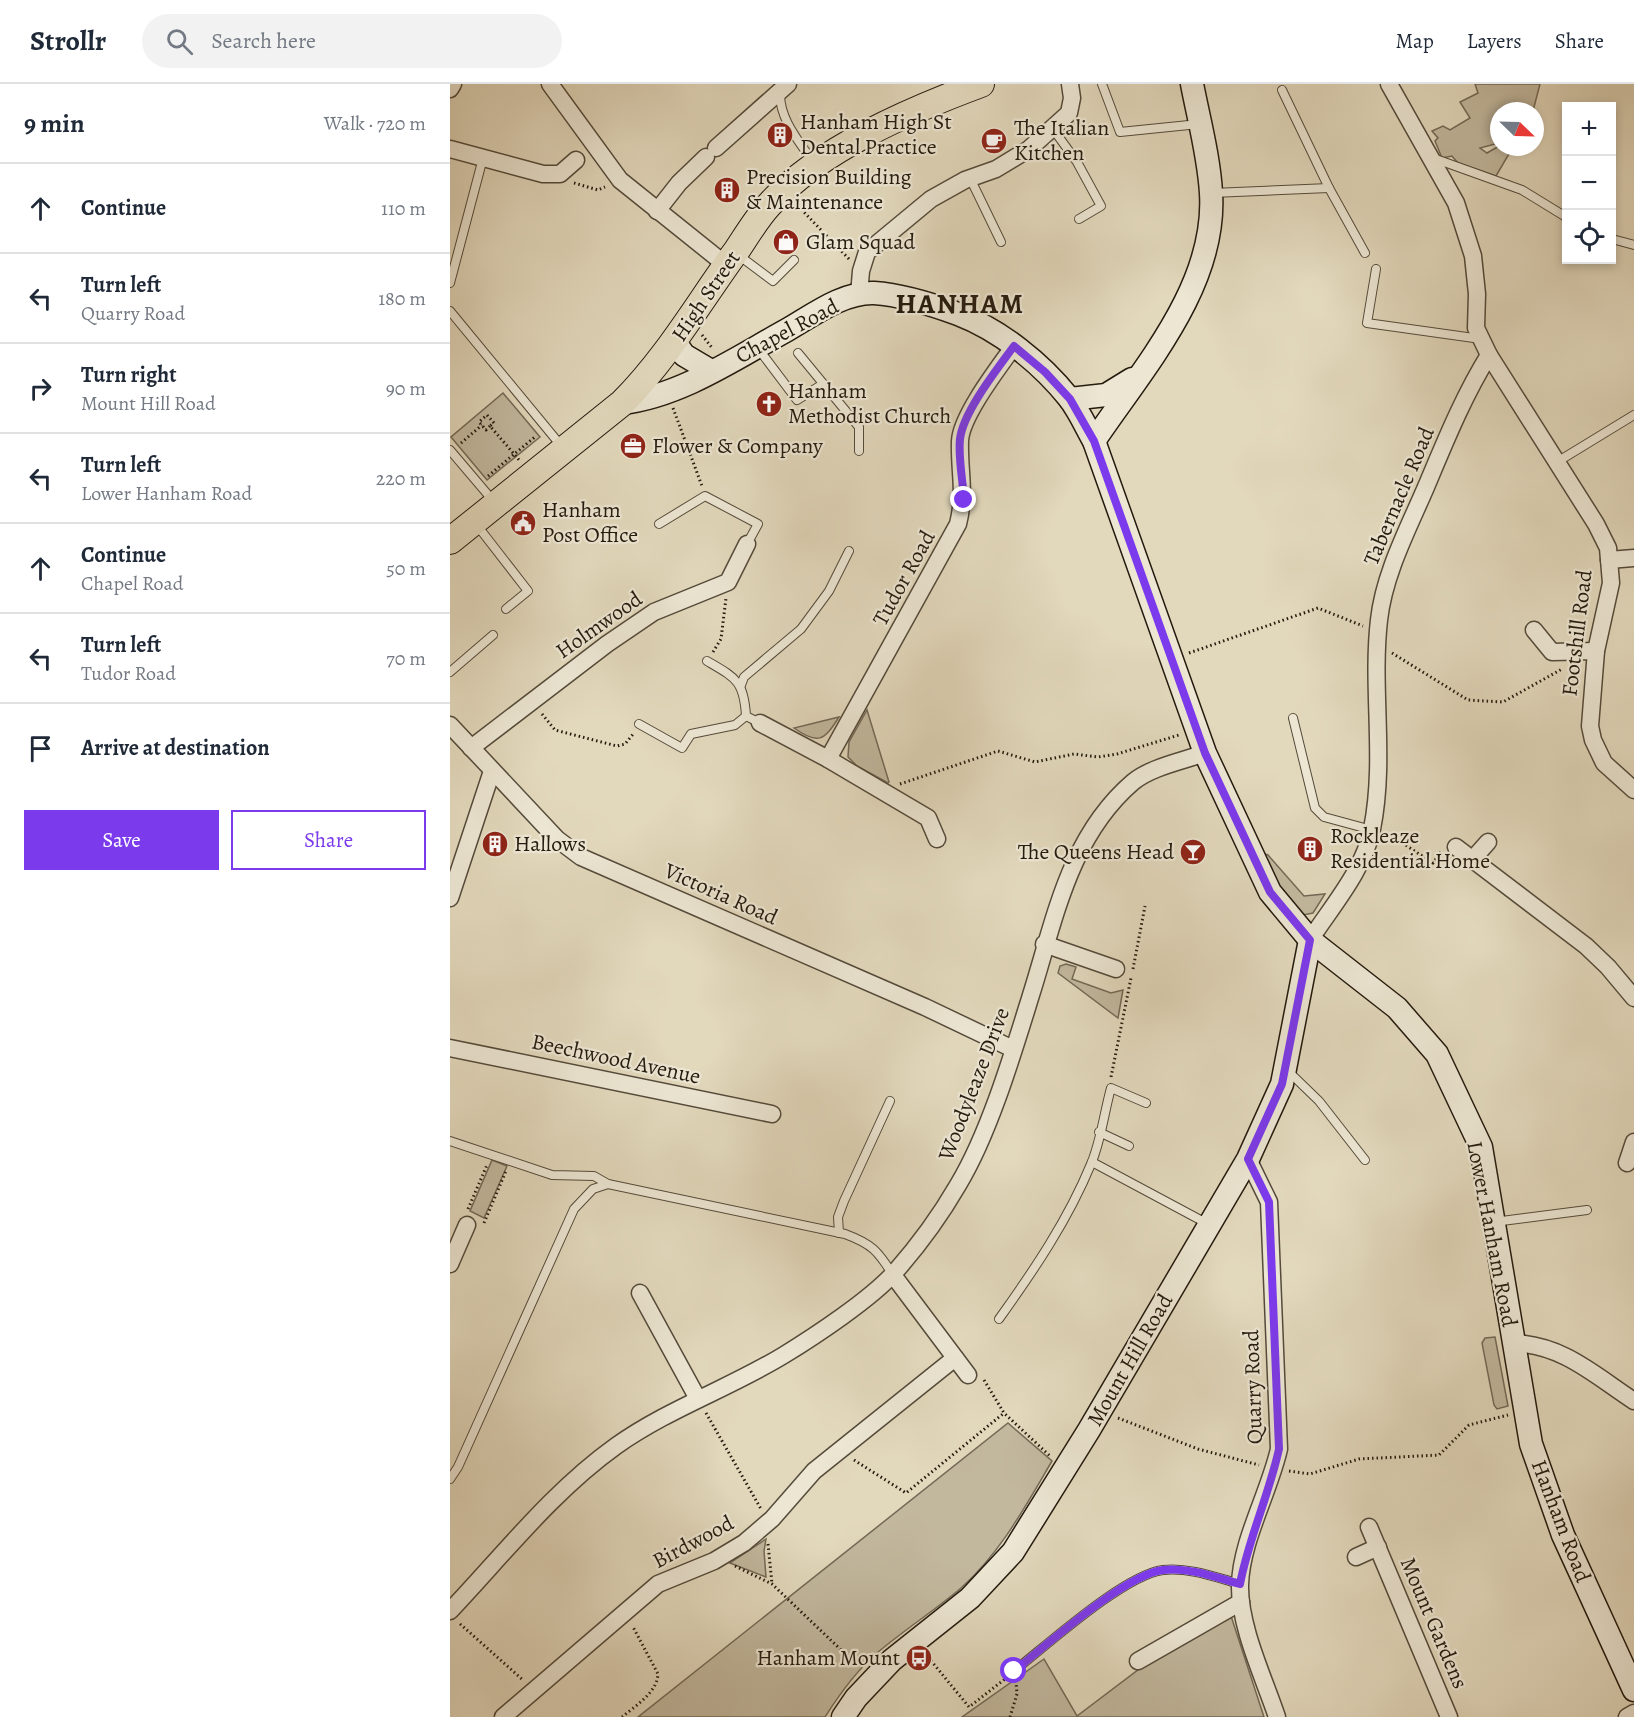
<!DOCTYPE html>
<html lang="en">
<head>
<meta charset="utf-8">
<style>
  body { margin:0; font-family:Alegreya,serif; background:#f2f2f3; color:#1f2937 }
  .controls { position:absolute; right:18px; top:18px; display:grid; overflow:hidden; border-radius:0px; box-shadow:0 3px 9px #0003 }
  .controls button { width:54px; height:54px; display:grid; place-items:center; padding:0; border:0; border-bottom:2px solid #e0e1e3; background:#fff; color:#1f2937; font:30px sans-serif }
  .compass { position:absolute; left:1040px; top:18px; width:54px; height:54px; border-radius:50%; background:#fff; box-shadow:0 3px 9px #0003; rotate:113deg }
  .stop { position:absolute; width:18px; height:18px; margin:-14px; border:4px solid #7c3aed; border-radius:50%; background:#fff }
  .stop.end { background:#7c3aed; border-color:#fff; box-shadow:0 2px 6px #0008 }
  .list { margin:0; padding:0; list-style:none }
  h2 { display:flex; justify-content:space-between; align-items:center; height:78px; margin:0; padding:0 24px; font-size:26px }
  h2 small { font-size:20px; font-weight:400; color:#747a83 }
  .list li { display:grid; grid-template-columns:39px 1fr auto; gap:18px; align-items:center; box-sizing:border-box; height:90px; padding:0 24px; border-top:2px solid #e0e1e3 }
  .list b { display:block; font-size:22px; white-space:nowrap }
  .list p { margin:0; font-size:20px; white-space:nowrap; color:#747a83 }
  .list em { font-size:20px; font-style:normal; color:#747a83 }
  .actions { display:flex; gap:12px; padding:18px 24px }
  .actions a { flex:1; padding:14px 0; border:2px solid #7c3aed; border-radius:0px; text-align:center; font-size:21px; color:#7c3aed }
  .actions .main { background:#7c3aed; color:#fff }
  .icon { flex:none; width:33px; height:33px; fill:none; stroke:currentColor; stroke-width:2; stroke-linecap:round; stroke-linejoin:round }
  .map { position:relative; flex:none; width:1184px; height:1633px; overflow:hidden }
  header { display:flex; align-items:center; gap:36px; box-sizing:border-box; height:84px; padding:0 30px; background:#fff; border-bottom:2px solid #e0e1e3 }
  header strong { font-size:28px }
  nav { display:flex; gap:33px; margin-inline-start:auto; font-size:21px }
  .search { width:420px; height:54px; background:#f2f2f3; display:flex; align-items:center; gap:15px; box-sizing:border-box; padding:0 21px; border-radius:33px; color:#747a83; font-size:22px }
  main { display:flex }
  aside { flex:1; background:#fff }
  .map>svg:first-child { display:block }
  .green { fill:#c2b89e; stroke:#736956; stroke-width:1.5 }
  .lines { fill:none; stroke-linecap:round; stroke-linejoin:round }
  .lane-casing { stroke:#544a3a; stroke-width:10 }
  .street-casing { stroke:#544a3a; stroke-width:19 }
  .secondary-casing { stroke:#241a0e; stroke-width:25 }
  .primary-casing { stroke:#241a0e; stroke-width:28 }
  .path { stroke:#241a0e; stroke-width:3; stroke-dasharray:1.5 3; stroke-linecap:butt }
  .lane { stroke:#ece6d3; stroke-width:8 }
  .street { stroke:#ece6d3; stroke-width:16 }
  .secondary { stroke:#ece6d3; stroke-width:22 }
  .primary { stroke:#e2d8bc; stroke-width:26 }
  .route { stroke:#7c3aed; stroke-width:8 }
  .labels { text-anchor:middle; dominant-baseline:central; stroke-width:4.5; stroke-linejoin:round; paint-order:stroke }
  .poi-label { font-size:22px; fill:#241a0e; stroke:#ece6d3; text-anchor:start }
  .street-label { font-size:22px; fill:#241a0e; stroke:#ece6d3 }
  .district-label { font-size:28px; font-weight:bold; letter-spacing:1.5px; fill:#241a0e; stroke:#ece6d3 }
</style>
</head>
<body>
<header>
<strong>Strollr</strong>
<div class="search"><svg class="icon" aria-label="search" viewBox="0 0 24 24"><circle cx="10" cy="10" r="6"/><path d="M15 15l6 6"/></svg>Search here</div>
<nav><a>Map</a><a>Layers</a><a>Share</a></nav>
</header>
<main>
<aside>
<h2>9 min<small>Walk · 720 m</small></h2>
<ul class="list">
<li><svg class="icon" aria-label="ahead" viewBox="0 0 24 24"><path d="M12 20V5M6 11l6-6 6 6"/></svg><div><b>Continue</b></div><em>110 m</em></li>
<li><svg class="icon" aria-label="left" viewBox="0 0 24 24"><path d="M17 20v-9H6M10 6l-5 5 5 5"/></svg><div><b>Turn left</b><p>Quarry Road</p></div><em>180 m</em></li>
<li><svg class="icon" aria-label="right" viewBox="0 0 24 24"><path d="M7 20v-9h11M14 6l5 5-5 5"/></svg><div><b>Turn right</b><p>Mount Hill Road</p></div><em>90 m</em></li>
<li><svg class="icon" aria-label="left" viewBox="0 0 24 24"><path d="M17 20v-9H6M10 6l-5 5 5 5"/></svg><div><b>Turn left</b><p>Lower Hanham Road</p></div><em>220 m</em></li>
<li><svg class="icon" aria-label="ahead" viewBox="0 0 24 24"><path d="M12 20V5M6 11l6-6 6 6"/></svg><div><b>Continue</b><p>Chapel Road</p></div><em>50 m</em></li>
<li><svg class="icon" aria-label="left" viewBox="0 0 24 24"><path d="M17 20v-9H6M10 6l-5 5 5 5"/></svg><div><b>Turn left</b><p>Tudor Road</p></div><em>70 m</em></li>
<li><svg class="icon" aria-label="arrive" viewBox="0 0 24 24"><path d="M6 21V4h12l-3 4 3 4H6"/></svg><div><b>Arrive at destination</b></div></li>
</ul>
<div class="actions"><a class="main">Save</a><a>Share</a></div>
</aside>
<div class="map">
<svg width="1184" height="1633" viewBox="0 0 1184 1633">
  <rect width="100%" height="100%" fill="#e2d8bc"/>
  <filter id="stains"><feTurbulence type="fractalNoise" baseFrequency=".00333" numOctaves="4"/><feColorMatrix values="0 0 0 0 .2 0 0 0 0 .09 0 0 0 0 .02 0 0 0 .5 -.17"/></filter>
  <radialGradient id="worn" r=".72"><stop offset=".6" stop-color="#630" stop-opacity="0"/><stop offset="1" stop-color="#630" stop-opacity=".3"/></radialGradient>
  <g class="green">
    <path d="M 1025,0 L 1090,0 L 1083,27 L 1049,27 L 1049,59 L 1030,64 L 1037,69 L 1049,62 L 1063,63 L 1046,92 L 1008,79 L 1002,72 L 992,74 L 985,57 L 988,54 L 982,47 L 993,42 L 1000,46 L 1020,34 L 1010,18 L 1028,9 Z"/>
    <path d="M 53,309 L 90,353 L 37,396 L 1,353 Z"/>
    <path d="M 417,626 L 439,698 L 438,699 L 407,682 L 398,673 L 399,658 Z"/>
    <path d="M 389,633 C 374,657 368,661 344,644 Z"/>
    <path d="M 812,769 L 818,771 L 854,812 L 875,810 L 863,829 L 853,831 L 831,805 Z"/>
    <path d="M 616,880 L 626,883 L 622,895 L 661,909 L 673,906 L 668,934 L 608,889 L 610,882 Z"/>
    <path d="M 42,1076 L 57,1082 L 34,1134 L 20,1127 Z"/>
    <path d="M 1045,1253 L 1058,1322 L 1047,1325 L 1044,1321 L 1032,1259 L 1035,1254 Z"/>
    <path d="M 558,1339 L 602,1377 C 575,1423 551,1468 511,1504 C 484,1527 454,1546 427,1569 C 407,1586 389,1611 375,1633 L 188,1633 Z"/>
    <path d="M 316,1455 L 314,1467 L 316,1493 L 280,1479 Z"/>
    <path d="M 781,1532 L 814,1633 L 512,1633 L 594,1575 L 627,1632 L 688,1586 Z"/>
  </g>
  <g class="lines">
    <defs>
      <g id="lane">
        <path d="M 652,0 L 670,48 L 749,40"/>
        <path d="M 832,6 L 879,104 L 915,169"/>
        <path d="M 330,10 C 330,36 349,57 363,78"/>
        <path d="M 603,45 L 627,78 L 651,122 L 629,135"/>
        <path d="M 983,74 L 1072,106 L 1116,133"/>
        <path d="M 520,94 L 551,158"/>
        <path d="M 762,109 L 879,104"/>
        <path d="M 1162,155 L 1184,161"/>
        <path d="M 287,170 L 323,197 L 344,176"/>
        <path d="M 926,185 L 917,239 L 1031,255"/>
        <path d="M 0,199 L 33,74"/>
        <path d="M 0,227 L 113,364"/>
        <path d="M 307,263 L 347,316 L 373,300"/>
        <path d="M 348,269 L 409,343 L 409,367"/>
        <path d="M 0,366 L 45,419"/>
        <path d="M 1107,378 L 1184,331"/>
        <path d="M 26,440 L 78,507 L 56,525"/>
        <path d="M 209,440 L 255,412 L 308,440 L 297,460"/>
        <path d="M 257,577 C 286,594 294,597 296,632 L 310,639"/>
        <path d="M 0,588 L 43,551"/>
        <path d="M 291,601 L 294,593 L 351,545 L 379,507 L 399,467"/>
        <path d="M 843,634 L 865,724 L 874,733 L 922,746"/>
        <path d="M 189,640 L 232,664 L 241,650 L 285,641 L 296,632"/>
        <path d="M 837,986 L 869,1017 L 915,1076"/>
        <path d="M 649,1048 L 679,1062"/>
        <path d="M 0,1057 L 102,1091 L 144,1092 L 158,1100 L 395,1150 C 422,1160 428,1167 443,1191"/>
        <path d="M 642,1078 L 758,1140"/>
        <path d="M 1044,1138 L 1137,1126"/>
        <path d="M 389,1149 L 388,1133 L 394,1117 L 440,1017"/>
        <path d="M 549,1235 C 584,1186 618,1136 641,1080 C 651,1057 654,1029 661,1004 L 696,1019"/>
        <path d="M 0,1395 L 8,1383 L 124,1125 L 143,1105 L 158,1100"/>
        <path d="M 564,1587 C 597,1561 674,1491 713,1486 C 738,1483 765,1493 790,1500"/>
      </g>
      <g id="street">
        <path d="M 100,0 L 170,96 L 276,181"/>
        <path d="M 0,5 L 3,0"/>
        <path d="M 266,64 L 338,0"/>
        <path d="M 0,65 L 93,90 L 110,90 L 126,76"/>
        <path d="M 207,127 L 229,99 L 256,73"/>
        <path d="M 409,211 L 411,187 L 417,168 L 481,115 L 515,96 L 546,85 L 579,65 L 619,29 L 622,14 L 620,0"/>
        <path d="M 1039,271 L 1146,440 L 1158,464 L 1161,499 L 1146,567 L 1140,642 L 1143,656 L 1154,679 L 1184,706"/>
        <path d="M 1159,476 L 1184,474"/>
        <path d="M 1084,546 L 1102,568 L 1146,567"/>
        <path d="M 310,639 L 378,675 L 478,734 L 487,755"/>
        <path d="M 0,641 L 107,755 L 131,773 L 475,923 L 563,965"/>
        <path d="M 21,664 L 157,560 L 204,528 L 278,498 L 297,460"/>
        <path d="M 378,675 L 508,440 C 516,408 509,388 510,357 C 511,332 549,283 564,262"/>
        <path d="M 1006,763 L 1136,862 L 1158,883 L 1184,914"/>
        <path d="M 1022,776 L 1038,758"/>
        <path d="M 0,814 L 42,687"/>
        <path d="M 860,856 C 882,822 914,786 922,745 C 936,675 921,606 929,536 C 934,490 958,445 976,403 C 995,358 1013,313 1039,271 L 1026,244 L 1027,210 L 1023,172 L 1006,119 L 939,0"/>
        <path d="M 594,860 L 666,885"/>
        <path d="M 0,964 L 322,1030"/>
        <path d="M 798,1075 L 819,1118 L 829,1365 C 819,1409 791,1457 790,1501 C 789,1542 814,1594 827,1633"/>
        <path d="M 1177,1079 L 1184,1058"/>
        <path d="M 0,1180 L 17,1141"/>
        <path d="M 443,1191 L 518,1291"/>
        <path d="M 190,1209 L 248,1315"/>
        <path d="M 1063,1259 C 1113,1261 1143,1290 1184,1317"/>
        <path d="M 919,1443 L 999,1633"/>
        <path d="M 906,1473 L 928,1463"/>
        <path d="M 0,1527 C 53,1471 103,1407 166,1362 C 218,1325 280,1304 334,1271 C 365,1252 421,1215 445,1188 C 468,1162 490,1132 508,1101 C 539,1050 563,969 581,911 C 605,835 619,753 683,698 C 701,683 733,677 755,669"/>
        <path d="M 688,1577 L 791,1518"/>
        <path d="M 53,1633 L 208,1500 L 264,1477 L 294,1459 L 322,1435 L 364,1387 L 505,1274"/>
        <path d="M 1177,1633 L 1184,1629"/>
      </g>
      <g id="secondary">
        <path d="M 225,258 L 234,271 L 261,287"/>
        <path d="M 620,315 L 656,311 L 682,295"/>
        <path d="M 172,319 C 231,312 286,274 337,246 C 363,231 393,208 424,209 C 453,211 481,220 508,230 C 550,246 591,279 619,314 C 629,327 636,343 644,357 L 755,669 L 820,808 L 860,856 L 947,924 L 987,970 L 1031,1063 L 1081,1360 L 1113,1451 L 1184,1606"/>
        <path d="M 644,357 C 693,284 767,202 761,109 C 759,73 749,36 742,0"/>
        <path d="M 393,1633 L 406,1614 L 442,1576 L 520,1514 L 563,1468 L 639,1346 L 798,1075 L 832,1000 L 860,856"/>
      </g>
      <path id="primary" d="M 0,457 L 172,319 C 218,273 249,218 287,166 C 297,151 307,134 319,121 C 369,65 461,26 531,0"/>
    </defs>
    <use href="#lane" class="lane-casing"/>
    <use href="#street" class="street-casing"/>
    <use href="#secondary" class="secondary-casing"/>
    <use href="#primary" class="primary-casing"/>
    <g class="path">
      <path d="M 124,99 L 148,106 L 155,103"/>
      <path d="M 348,122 L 399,175"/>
      <path d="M 252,251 L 263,265"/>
      <path d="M 223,324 L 252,402"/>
      <path d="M 40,342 L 36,346 L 29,338 L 37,331 L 44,339 L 40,342 L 70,377"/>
      <path d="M 11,359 L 32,341"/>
      <path d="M 38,392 L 86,352"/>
      <path d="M 263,568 L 271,555 L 276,514"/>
      <path d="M 739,569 L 868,524 L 913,542"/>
      <path d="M 942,569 L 1018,616 L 1053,618 L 1112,585"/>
      <path d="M 92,630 L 105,646 L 167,662 L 175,660 L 184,649"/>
      <path d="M 450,700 L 548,667 L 585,678 L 624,670 L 648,673 L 667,670 L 729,651"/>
      <path d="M 937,749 L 983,779 L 991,768"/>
      <path d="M 683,885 L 695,822"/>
      <path d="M 661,993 L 681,894"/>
      <path d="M 18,1125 L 37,1081"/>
      <path d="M 34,1139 L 56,1087"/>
      <path d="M 534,1296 L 554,1329 L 600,1372"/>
      <path d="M 256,1329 L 311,1425"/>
      <path d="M 668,1334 L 748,1365 L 809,1381"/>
      <path d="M 404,1376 L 456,1409 L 554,1329"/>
      <path d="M 839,1387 L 860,1390 L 909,1375 L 989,1371 L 1019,1341 L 1058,1331"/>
      <path d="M 318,1460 L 322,1500"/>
      <path d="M 285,1482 L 322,1500 L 409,1583"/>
      <path d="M 10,1540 L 73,1596"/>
      <path d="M 478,1573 L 519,1623 L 555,1595"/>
      <path d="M 172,1633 C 185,1622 207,1609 208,1590 L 183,1543"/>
      <path d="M 560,1633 L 567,1610 L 566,1597"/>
    </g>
    <use href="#lane" class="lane"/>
    <use href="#street" class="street"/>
    <use href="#secondary" class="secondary"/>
    <use href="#primary" class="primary"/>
  </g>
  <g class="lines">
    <path class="route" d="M 514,416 C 513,397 508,374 510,355 C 513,328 548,284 564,262 L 595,288 L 620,315 L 644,357 L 755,669 L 820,808 L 860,856 L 832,1000 L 798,1075 L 819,1118 L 829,1365 C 819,1411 799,1453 790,1500 C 765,1493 738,1483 713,1486 C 674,1491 597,1561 564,1587"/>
  </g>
  <defs>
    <symbol id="building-disc" viewBox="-11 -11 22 22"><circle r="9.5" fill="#8f2418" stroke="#ece6d3"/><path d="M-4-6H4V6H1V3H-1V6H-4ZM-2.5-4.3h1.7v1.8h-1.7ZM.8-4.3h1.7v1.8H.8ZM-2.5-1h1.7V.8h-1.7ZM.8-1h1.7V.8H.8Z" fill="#fff"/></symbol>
    <symbol id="cafe-disc" viewBox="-11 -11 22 22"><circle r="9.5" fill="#8f2418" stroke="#ece6d3"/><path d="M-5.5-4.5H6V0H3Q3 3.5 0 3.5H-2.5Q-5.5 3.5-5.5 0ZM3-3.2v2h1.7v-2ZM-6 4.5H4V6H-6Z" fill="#fff"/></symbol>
    <symbol id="shop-disc" viewBox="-11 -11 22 22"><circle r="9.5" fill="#8f2418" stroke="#ece6d3"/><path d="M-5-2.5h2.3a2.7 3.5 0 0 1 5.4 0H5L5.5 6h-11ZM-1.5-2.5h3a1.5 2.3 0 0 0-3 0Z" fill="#fff"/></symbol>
    <symbol id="church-disc" viewBox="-11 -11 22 22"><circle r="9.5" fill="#8f2418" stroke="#ece6d3"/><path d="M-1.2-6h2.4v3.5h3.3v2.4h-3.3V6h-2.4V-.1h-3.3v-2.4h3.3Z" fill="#fff"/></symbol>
    <symbol id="office-disc" viewBox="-11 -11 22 22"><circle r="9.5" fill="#8f2418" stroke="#ece6d3"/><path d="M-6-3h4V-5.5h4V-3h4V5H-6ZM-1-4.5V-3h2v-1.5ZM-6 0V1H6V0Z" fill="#fff"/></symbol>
    <symbol id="civic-disc" viewBox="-11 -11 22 22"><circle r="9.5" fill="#8f2418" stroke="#ece6d3"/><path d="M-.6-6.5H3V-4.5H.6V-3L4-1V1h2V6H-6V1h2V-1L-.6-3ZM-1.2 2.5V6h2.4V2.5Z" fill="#fff"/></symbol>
    <symbol id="bar-disc" viewBox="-11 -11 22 22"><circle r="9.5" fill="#8f2418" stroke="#ece6d3"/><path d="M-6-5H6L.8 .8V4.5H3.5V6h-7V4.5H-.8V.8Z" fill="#fff"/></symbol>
    <symbol id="bus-disc" viewBox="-11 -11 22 22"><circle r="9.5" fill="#8f2418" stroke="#ece6d3"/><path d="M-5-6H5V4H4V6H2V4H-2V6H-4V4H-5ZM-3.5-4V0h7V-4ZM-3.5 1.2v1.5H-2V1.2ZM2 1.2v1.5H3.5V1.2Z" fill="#fff"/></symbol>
  </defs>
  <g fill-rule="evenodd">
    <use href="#building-disc" x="315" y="36" width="30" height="30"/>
    <use href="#cafe-disc" x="529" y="42" width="30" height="30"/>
    <use href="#building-disc" x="262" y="91" width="30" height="30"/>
    <use href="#shop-disc" x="321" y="143" width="30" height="30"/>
    <use href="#church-disc" x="304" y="305" width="30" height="30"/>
    <use href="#office-disc" x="168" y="347" width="30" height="30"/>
    <use href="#civic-disc" x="58" y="424" width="30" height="30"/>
    <use href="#building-disc" x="30" y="745" width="30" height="30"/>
    <use href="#building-disc" x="845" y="750" width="30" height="30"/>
    <use href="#bar-disc" x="728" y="753" width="30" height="30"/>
    <use href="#bus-disc" x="454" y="1559" width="30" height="30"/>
  </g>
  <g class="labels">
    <g class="poi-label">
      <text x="350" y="38">Hanham High St<tspan x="350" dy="25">Dental Practice</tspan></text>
      <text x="564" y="44">The Italian<tspan x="564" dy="25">Kitchen</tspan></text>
      <text x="296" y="93">Precision Building<tspan x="296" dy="25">&amp; Maintenance</tspan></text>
      <text x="356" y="158">Glam Squad</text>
      <text x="338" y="307">Hanham<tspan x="338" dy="25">Methodist Church</tspan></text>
      <text x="202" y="362">Flower &amp; Company</text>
      <text x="92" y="426">Hanham<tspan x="92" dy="25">Post Office</tspan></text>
      <text x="880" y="752">Rockleaze<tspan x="880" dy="25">Residential Home</tspan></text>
      <text x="64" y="760">Hallows</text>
      <text x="724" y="768" text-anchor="end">The Queens Head</text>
      <text x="450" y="1574" text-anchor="end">Hanham Mount</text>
    </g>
    <g class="street-label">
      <text transform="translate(256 212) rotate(-56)">High Street</text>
      <text transform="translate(337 247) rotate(-28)">Chapel Road</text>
      <text transform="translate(949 412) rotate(-67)">Tabernacle Road</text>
      <text transform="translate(454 494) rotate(-61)">Tudor Road</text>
      <text transform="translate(149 541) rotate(-35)">Holmwood</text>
      <text transform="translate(1127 549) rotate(-83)">Footshill Road</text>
      <text transform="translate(271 810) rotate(24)">Victoria Road</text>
      <text transform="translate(166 975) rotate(12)">Beechwood Avenue</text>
      <text transform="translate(524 1000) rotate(-69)">Woodyleaze Drive</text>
      <text transform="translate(1042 1150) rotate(79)">Lower Hanham Road</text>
      <text transform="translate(680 1276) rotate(-60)">Mount Hill Road</text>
      <text transform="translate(803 1303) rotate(-92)">Quarry Road</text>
      <text transform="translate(1111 1437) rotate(69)">Hanham Road</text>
      <text transform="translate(243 1458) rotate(-28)">Birdwood</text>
      <text transform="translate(984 1539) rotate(67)">Mount Gardens</text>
    </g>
    <g class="district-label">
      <text x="510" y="220">HANHAM</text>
    </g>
  </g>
  <rect width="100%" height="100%" filter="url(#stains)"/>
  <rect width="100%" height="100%" fill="url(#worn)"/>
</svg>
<div class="controls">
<button>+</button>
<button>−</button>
<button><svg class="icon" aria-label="locate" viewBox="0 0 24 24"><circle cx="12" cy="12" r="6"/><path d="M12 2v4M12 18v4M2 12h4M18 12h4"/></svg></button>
</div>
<svg class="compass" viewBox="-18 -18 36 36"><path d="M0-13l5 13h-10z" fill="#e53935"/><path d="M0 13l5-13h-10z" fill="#747a83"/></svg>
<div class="stop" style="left:564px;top:1587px"></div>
<div class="stop end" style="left:514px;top:416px"></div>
</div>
</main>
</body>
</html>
